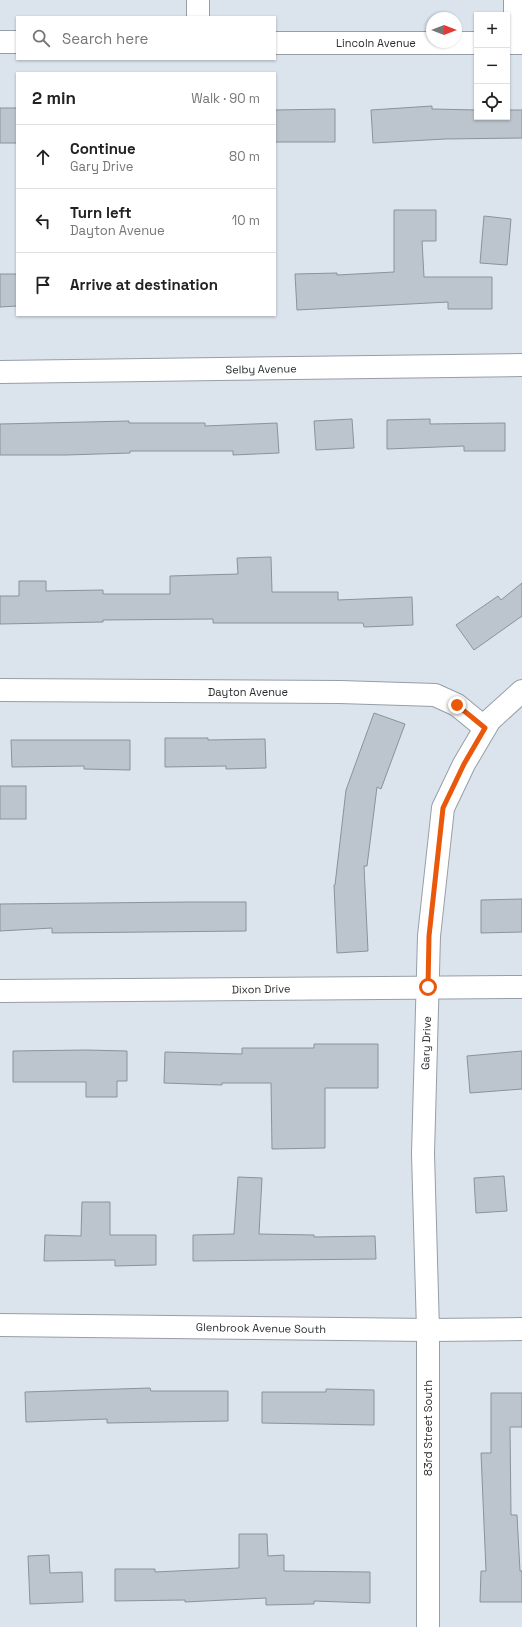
<!DOCTYPE html>
<html lang="en">
<head>
<meta charset="utf-8">
<style>
  body { margin:0; font-family:"Space Grotesk",sans-serif; background:#f2f2f2; color:#222 }
  .controls { position:absolute; right:12px; top:12px; display:grid; overflow:hidden; border-radius:0px; box-shadow:0 1px 3px #0004 }
  .controls button { width:36px; height:36px; display:grid; place-items:center; padding:0; border:0; border-bottom:1px solid #e0e0e0; background:#fff; color:#222; font:20px sans-serif }
  .compass { position:absolute; left:426px; top:12px; width:36px; height:36px; border-radius:50%; background:#fff; box-shadow:0 1px 3px #0004; rotate:90deg }
  .stop { position:absolute; width:12px; height:12px; margin:-9px; border:3px solid #ea580c; border-radius:50%; background:#fff }
  .stop.end { background:#ea580c; border-color:#fff; box-shadow:0 1px 4px #0008 }
  .list { margin:0; padding:0; list-style:none }
  h2 { display:flex; justify-content:space-between; align-items:center; height:52px; margin:0; padding:0 16px; font-size:17px }
  h2 small { font-size:13px; font-weight:400; color:#767676 }
  .list li { display:grid; grid-template-columns:26px 1fr auto; gap:12px; align-items:center; box-sizing:border-box; height:64px; padding:0 16px; border-top:1px solid #e0e0e0 }
  .list b { display:block; font-size:15px; white-space:nowrap }
  .list p { margin:0; font-size:13px; white-space:nowrap; color:#767676 }
  .list em { font-size:13px; font-style:normal; color:#767676 }
  .icon { flex:none; width:22px; height:22px; fill:none; stroke:currentColor; stroke-width:2; stroke-linecap:round; stroke-linejoin:round }
  .map { position:relative; flex:none; width:522px; height:1627px; overflow:hidden }
  .search { position:absolute; background:#fff; box-shadow:0 1px 3px #0004; left:16px; top:16px; width:260px; height:44px; display:flex; align-items:center; gap:10px; box-sizing:border-box; padding:0 14px; border-radius:0px; color:#767676; font-size:15px }
  .panel { position:absolute; background:#fff; box-shadow:0 1px 3px #0004; left:16px; top:72px; width:260px; height:244px; border-radius:0px }
  .map>svg:first-child { display:block }
  .building { fill:#bcc4ce; stroke:#8a929b }
  .lines { fill:none; stroke-linecap:round; stroke-linejoin:round }
  .street-casing { stroke:#969ea8; stroke-width:24 }
  .secondary-casing { stroke:#969ea8; stroke-width:24 }
  .street { stroke:#fff; stroke-width:22 }
  .secondary { stroke:#fff; stroke-width:22 }
  .route { stroke:#ea580c; stroke-width:5 }
  .labels { text-anchor:middle; dominant-baseline:central; stroke-width:4; stroke-linejoin:round; paint-order:stroke }
  .street-label { font-size:11px; fill:#292c30; stroke:#fff }
</style>
</head>
<body>
<div class="map">
<svg width="522" height="1627" viewBox="0 0 522 1627">
  <rect width="100%" height="100%" fill="#dbe3ed"/>
  <g class="building">
    <path d="M 432,106 L 432,109 L 477,110 L 477,117 L 507,117 L 507,110 L 522,110 L 522,138 L 445,139 L 373,143 L 371,110 Z"/>
    <rect x="0" y="108" width="17" height="35"/>
    <path d="M 335,109 L 335,142 L 275,142 L 275,110 Z"/>
    <path d="M 394,210 L 436,210 L 436,241 L 422,241 L 424,277 L 492,277 L 492,309 L 448,309 L 448,302 L 297,310 L 295,274 L 337,273 L 337,275 L 394,272 Z"/>
    <path d="M 484,216 L 511,219 L 507,265 L 480,263 Z"/>
    <path d="M 0,274 L 17,274 L 17,306 L 0,307 Z"/>
    <path d="M 352,419 L 354,448 L 316,450 L 314,421 Z"/>
    <path d="M 430,419 L 430,424 L 505,423 L 505,451 L 464,451 L 464,446 L 387,449 L 387,420 Z"/>
    <path d="M 129,421 L 129,423 L 205,423 L 205,426 L 277,423 L 279,453 L 233,455 L 233,451 L 130,451 L 130,453 L 66,455 L 0,455 L 0,424 Z"/>
    <path d="M 271,557 L 272,592 L 338,592 L 338,600 L 412,597 L 413,625 L 364,627 L 363,623 L 213,623 L 213,619 L 103,620 L 103,622 L 0,624 L 0,596 L 19,596 L 19,581 L 46,581 L 46,591 L 103,590 L 103,594 L 170,594 L 170,576 L 238,574 L 237,558 Z"/>
    <path d="M 522,583 L 522,616 L 474,650 L 456,625 L 498,596 L 501,600 Z"/>
    <path d="M 374,713 L 405,724 L 381,789 L 377,787 L 367,866 L 364,866 L 368,951 L 337,953 L 334,885 L 335,885 L 346,790 Z"/>
    <path d="M 165,738 L 208,738 L 208,740 L 265,739 L 266,768 L 226,769 L 226,766 L 165,767 Z"/>
    <path d="M 11,740 L 130,740 L 130,770 L 84,769 L 84,766 L 12,767 Z"/>
    <rect x="0" y="786" width="26" height="33"/>
    <path d="M 522,899 L 522,932 L 481,933 L 481,900 Z"/>
    <path d="M 189,902 L 246,902 L 246,931 L 52,933 L 52,928 L 0,931 L 0,904 Z"/>
    <path d="M 314,1044 L 378,1044 L 378,1088 L 325,1088 L 325,1148 L 272,1149 L 271,1083 L 222,1083 L 222,1085 L 164,1083 L 165,1052 L 242,1054 L 242,1048 L 314,1048 Z"/>
    <path d="M 86,1050 L 127,1051 L 127,1081 L 117,1081 L 117,1097 L 86,1097 L 86,1082 L 13,1082 L 13,1051 Z"/>
    <path d="M 522,1051 L 522,1089 L 470,1093 L 467,1056 Z"/>
    <path d="M 504,1176 L 507,1211 L 476,1213 L 474,1178 Z"/>
    <path d="M 238,1177 L 262,1178 L 259,1234 L 314,1235 L 314,1237 L 375,1236 L 376,1259 L 193,1261 L 193,1235 L 234,1234 Z"/>
    <path d="M 82,1202 L 110,1202 L 110,1235 L 156,1235 L 156,1265 L 115,1266 L 115,1260 L 44,1261 L 45,1235 L 81,1236 Z"/>
    <path d="M 150,1388 L 151,1391 L 228,1391 L 228,1421 L 107,1423 L 107,1419 L 26,1422 L 25,1392 Z"/>
    <path d="M 326,1389 L 374,1390 L 374,1425 L 262,1423 L 262,1392 L 326,1392 Z"/>
    <path d="M 491,1393 L 522,1393 L 522,1427 L 510,1427 L 511,1515 L 517,1515 L 520,1571 L 522,1571 L 522,1602 L 480,1602 L 481,1571 L 486,1571 L 481,1453 L 491,1453 Z"/>
    <path d="M 239,1534 L 267,1534 L 268,1556 L 284,1555 L 284,1571 L 370,1572 L 370,1603 L 314,1601 L 314,1604 L 266,1605 L 266,1598 L 185,1602 L 185,1600 L 115,1601 L 115,1569 L 155,1569 L 155,1572 L 239,1568 Z"/>
    <path d="M 49,1555 L 50,1573 L 82,1572 L 83,1602 L 30,1604 L 28,1556 Z"/>
  </g>
  <g class="lines">
    <defs>
      <g id="street">
        <path d="M 515,0 L 515,43"/>
        <path d="M 198,17 L 198,0"/>
        <path d="M 0,372 L 522,365"/>
        <path d="M 0,690 L 340,692 L 435,695 L 457,705 L 485,728"/>
        <path d="M 0,991 L 522,987"/>
        <path d="M 0,1325 L 428,1330 L 522,1329"/>
        <path d="M 428,1627 L 428,1330 L 423,1154 L 429,936 L 443,808 L 464,764 L 490,720 L 522,691"/>
      </g>
      <g id="secondary">
        <path d="M 0,42 L 17,42"/>
        <path d="M 275,43 L 477,43"/>
        <path d="M 507,43 L 522,43"/>
      </g>
    </defs>
    <use href="#street" class="street-casing"/>
    <use href="#secondary" class="secondary-casing"/>
    <use href="#street" class="street"/>
    <use href="#secondary" class="secondary"/>
  </g>
  <g class="lines">
    <path class="route" d="M 428,987 L 429,936 L 443,808 L 464,764 L 485,728 L 457,705"/>
  </g>
  <g class="labels">
    <g class="street-label">
      <text x="376" y="43">Lincoln Avenue</text>
      <text transform="translate(261 369) rotate(-1)">Selby Avenue</text>
      <text x="248" y="692">Dayton Avenue</text>
      <text transform="translate(261 989) rotate(-1)">Dixon Drive</text>
      <text transform="translate(426 1043) rotate(-88)">Gary Drive</text>
      <text transform="translate(261 1328) rotate(1)">Glenbrook Avenue South</text>
      <text transform="translate(428 1428) rotate(-90)">83rd Street South</text>
    </g>
  </g>
</svg>
<div class="controls">
<button>+</button>
<button>−</button>
<button><svg class="icon" aria-label="locate" viewBox="0 0 24 24"><circle cx="12" cy="12" r="6"/><path d="M12 2v4M12 18v4M2 12h4M18 12h4"/></svg></button>
</div>
<svg class="compass" viewBox="-18 -18 36 36"><path d="M0-13l5 13h-10z" fill="#e53935"/><path d="M0 13l5-13h-10z" fill="#767676"/></svg>
<div class="stop" style="left:428px;top:987px"></div>
<div class="stop end" style="left:457px;top:705px"></div>
<div class="search"><svg class="icon" aria-label="search" viewBox="0 0 24 24"><circle cx="10" cy="10" r="6"/><path d="M15 15l6 6"/></svg>Search here</div>
<section class="panel">
<h2>2 min<small>Walk · 90 m</small></h2>
<ul class="list">
<li><svg class="icon" aria-label="ahead" viewBox="0 0 24 24"><path d="M12 20V5M6 11l6-6 6 6"/></svg><div><b>Continue</b><p>Gary Drive</p></div><em>80 m</em></li>
<li><svg class="icon" aria-label="left" viewBox="0 0 24 24"><path d="M17 20v-9H6M10 6l-5 5 5 5"/></svg><div><b>Turn left</b><p>Dayton Avenue</p></div><em>10 m</em></li>
<li><svg class="icon" aria-label="arrive" viewBox="0 0 24 24"><path d="M6 21V4h12l-3 4 3 4H6"/></svg><div><b>Arrive at destination</b></div></li>
</ul>
</section>
</div>
</body>
</html>
